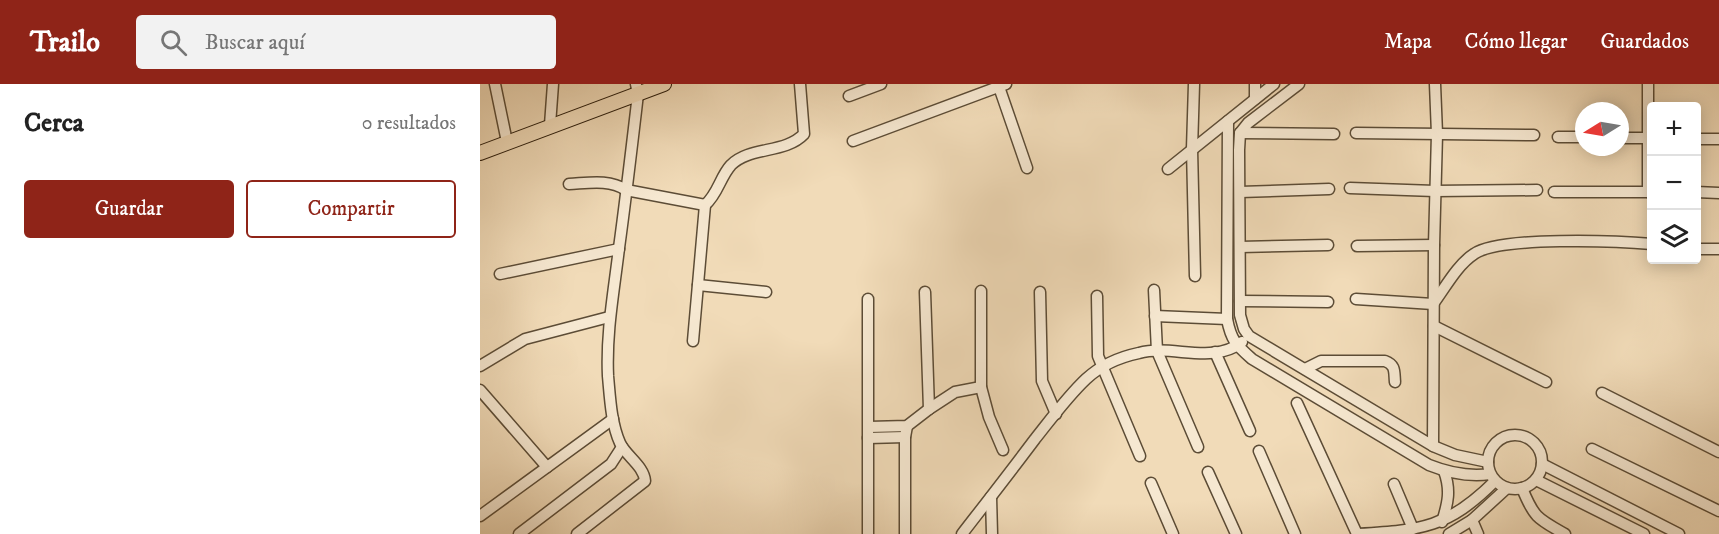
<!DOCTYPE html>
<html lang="es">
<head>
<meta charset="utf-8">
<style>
  body { margin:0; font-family:"IM FELL DW Pica",serif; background:#f2f2f2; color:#222 }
  .controls { position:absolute; right:18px; top:18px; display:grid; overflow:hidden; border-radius:6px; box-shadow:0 3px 15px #0003 }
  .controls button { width:54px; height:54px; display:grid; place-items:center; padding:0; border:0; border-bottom:2px solid #e0e0e0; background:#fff; color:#222; font:30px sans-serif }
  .compass { position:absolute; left:1095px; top:18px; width:54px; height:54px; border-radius:50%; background:#fff; box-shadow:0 3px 15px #0003; rotate:259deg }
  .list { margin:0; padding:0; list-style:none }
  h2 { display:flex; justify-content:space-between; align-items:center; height:78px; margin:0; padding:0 24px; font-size:26px }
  h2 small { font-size:20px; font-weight:400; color:#767676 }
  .actions { display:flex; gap:12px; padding:18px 24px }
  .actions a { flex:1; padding:14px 0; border:2px solid #8f2418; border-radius:6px; text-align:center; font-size:21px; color:#8f2418 }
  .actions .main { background:#8f2418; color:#fff }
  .icon { flex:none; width:33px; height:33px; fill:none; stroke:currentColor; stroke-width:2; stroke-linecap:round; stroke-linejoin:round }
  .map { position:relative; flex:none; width:1239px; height:450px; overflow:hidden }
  header { display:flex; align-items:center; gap:36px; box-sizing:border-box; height:84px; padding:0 30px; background:#8f2418; color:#fff }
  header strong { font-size:28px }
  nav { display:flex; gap:33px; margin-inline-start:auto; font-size:21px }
  .search { width:420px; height:54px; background:#f2f2f2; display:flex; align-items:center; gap:15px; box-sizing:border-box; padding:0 21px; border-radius:6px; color:#767676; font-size:22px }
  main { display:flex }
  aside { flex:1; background:#fff }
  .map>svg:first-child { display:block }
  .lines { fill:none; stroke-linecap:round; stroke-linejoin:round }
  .minor-casing { stroke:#5c4c36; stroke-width:13 }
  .major-casing { stroke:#2b1c0b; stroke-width:16 }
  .minor { stroke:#f6e8d1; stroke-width:10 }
  .major { stroke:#f1dbb8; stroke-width:14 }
</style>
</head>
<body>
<header>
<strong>Trailo</strong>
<div class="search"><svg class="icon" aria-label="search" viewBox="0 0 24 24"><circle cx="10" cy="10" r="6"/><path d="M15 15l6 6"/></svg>Buscar aquí</div>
<nav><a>Mapa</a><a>Cómo llegar</a><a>Guardados</a></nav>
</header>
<main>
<aside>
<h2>Cerca<small>0 resultados</small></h2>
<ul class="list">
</ul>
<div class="actions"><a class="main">Guardar</a><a>Compartir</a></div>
</aside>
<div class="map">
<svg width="1239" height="450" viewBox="0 0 1239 450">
  <rect width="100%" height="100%" fill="#f1dbb8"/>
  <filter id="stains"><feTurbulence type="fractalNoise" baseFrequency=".00333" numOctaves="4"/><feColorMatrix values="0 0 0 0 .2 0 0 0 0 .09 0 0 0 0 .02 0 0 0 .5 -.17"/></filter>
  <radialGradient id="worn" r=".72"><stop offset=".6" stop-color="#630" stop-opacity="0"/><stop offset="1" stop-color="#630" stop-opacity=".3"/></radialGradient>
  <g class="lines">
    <defs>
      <g id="minor">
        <path d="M 15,0 L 27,58"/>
        <path d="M 518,0 L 547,84"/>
        <path d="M 714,0 L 712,65 L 715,192"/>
        <path d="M 775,0 L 775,15"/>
        <path d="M 819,0 L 768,39 L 760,49 L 759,66 L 760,231 L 764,245 L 769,252 L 953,362 L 975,371 L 1008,378"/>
        <path d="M 1168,0 L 1168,108"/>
        <path d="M 369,12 L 401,0"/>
        <path d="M 748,37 L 747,235 C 751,256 756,261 772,275 L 949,381 C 969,389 988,393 1010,390"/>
        <path d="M 70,41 L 73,0"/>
        <path d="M 760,49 L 854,50"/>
        <path d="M 876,49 L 1054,51"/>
        <path d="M 1078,53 L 1104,53"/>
        <path d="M 1140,54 L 1172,54"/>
        <path d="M 1216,55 L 1239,55"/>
        <path d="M 373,57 L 526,0"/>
        <path d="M 688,85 L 794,0"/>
        <path d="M 89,100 C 109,99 129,95 146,106 L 225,121"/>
        <path d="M 870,104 L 955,107 L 1057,106"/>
        <path d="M 760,108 L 849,105"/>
        <path d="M 1074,108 L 1172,108"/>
        <path d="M 1216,108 L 1239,109"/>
        <path d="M 225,121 C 238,110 240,93 251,81 C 270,62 305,70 324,50 L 320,0"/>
        <path d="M 877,162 L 954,161"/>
        <path d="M 760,163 L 848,161"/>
        <path d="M 1216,165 L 1239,165"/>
        <path d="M 20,190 L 139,165"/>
        <path d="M 218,201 L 286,208"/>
        <path d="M 674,206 L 677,267 L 718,363"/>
        <path d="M 501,207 L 501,303 L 509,333 L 523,366"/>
        <path d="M 445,208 L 449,325"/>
        <path d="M 560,208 L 562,297 L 576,330"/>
        <path d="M 617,212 L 618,272 L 660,372"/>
        <path d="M 388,215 L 388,450"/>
        <path d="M 876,215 L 953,220 C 965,204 977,181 994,170 C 1019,152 1138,157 1172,160"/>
        <path d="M 760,217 L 848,218"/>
        <path d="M 675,232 L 747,235"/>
        <path d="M 954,242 L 1066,298"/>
        <path d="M 213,257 L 225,121"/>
        <path d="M 735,268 L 770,347"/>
        <path d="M 0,282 L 45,255 L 129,233"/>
        <path d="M 825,285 L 841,277 L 905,277 C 916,281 914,288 915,298"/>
        <path d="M 0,306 L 67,383"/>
        <path d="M 1122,309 L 1239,368"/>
        <path d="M 817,319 L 877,450"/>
        <path d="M 389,343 L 427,342 L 449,325 L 475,308 L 501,303"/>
        <circle cx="1035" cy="378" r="27"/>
        <path d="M 388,354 L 425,353"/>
        <path d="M 953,362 L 954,161 L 957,50 L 955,0"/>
        <path d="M 1112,365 L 1239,427"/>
        <path d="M 779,367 L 815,450"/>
        <path d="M 1062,380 L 1199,450"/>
        <path d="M 728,388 L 756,450"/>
        <path d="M 1056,396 L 1164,450"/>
        <path d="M 671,399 L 693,450"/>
        <path d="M 914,400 L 933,445"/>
        <path d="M 1042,404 C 1054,434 1058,435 1085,450"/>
        <path d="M 511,413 L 512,450"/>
        <path d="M 0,432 L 133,335"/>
        <path d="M 992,436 L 998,450"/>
        <path d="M 962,438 C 968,419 971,406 964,387"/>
        <path d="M 39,450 L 131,380 L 142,363"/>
        <path d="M 97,450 L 165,397 C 164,382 146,372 140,359 C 131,339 130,313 128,292 C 126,248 134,207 139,164 C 146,113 152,61 158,10 L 156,0"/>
        <path d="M 425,450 L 425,353 L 427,342"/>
        <path d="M 482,450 C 506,419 531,387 555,355 C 571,335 587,313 606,295 C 620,282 640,273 659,269 C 692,260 733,281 762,258"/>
        <path d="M 878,450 C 942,446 968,444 1015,397"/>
        <path d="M 969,450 L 992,436 L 1027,404"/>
      </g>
      <path id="major" d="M 0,69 L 184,0"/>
    </defs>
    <use href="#minor" class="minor-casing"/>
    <use href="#major" class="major-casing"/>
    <use href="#minor" class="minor"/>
    <use href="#major" class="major"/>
  </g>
  <rect width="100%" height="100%" filter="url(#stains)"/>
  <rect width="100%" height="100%" fill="url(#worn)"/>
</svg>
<div class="controls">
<button>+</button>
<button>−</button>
<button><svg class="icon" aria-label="layers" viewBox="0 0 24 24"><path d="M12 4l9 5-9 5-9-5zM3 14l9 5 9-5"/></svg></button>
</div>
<svg class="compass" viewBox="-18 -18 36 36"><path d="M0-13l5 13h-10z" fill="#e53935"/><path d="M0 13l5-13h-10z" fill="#767676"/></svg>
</div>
</main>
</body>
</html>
